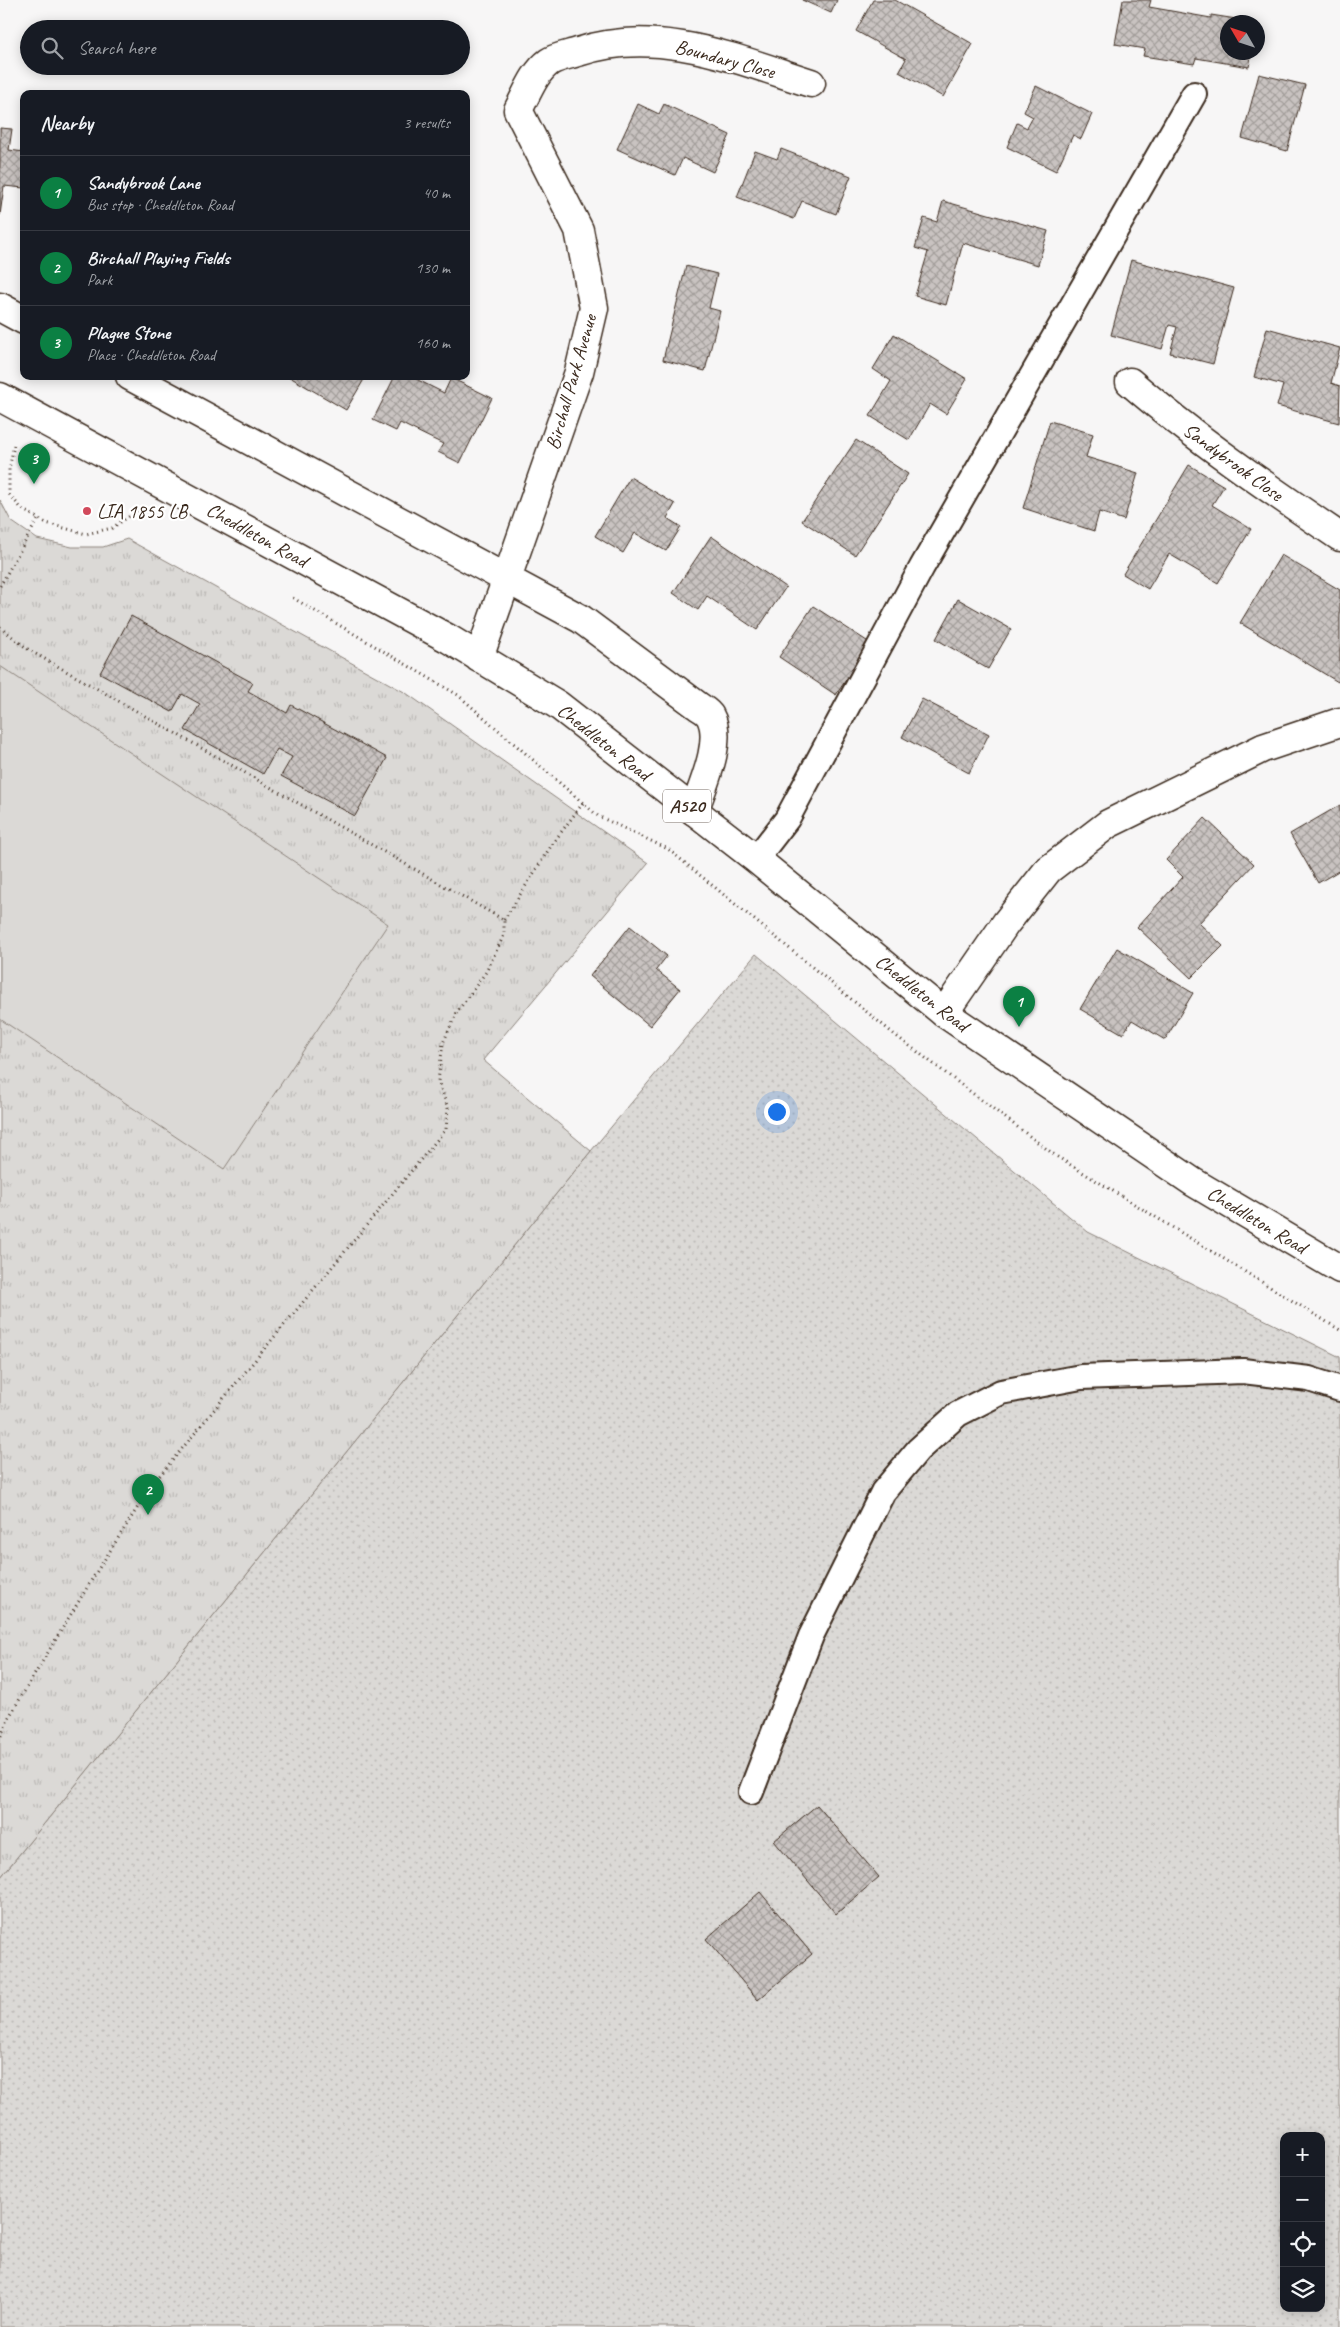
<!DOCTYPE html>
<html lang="en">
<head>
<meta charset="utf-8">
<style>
  body { margin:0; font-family:Caveat,sans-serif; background:#242831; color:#f1f3f6 }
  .controls { position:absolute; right:15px; bottom:15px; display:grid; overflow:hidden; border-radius:10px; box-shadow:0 2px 12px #0003 }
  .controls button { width:45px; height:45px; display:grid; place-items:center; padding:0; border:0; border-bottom:1px solid #363941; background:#171b24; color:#f1f3f6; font:25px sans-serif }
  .compass { position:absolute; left:1220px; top:15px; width:45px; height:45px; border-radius:50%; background:#171b24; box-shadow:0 2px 12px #0003; rotate:309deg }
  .you { position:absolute; left:776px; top:1111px; width:18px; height:18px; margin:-12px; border:4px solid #fff; border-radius:50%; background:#1a73e8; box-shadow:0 0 0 8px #1a73e833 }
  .badge { display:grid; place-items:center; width:32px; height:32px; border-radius:50%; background:#0b8043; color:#fff; font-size:16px; font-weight:700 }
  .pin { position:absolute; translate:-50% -41px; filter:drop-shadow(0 1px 2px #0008) }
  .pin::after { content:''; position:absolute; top:26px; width:18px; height:15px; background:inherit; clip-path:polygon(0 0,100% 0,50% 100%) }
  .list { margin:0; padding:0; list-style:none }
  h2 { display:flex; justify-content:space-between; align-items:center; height:65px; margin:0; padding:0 20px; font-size:21px }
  h2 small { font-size:16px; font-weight:400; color:#9ea1a6 }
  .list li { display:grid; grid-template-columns:32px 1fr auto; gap:15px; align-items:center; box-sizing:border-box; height:75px; padding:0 20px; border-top:1px solid #363941 }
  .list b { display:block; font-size:19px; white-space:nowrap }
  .list p { margin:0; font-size:16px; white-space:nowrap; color:#9ea1a6 }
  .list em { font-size:16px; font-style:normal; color:#9ea1a6 }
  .icon { flex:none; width:28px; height:28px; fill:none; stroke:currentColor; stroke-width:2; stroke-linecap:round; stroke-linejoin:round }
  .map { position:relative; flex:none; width:1340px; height:2327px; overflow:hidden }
  .search { position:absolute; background:#171b24; box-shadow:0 2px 12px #0003; left:20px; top:20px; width:450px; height:55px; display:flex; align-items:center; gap:12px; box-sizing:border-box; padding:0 18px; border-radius:28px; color:#9ea1a6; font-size:19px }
  .panel { position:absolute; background:#171b24; box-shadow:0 2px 12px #0003; left:20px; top:90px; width:450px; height:290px; border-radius:10px }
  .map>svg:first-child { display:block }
  .grass { fill:url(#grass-dots); stroke:#8b827a; fill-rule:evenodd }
  .park { fill:url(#park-tufts); stroke:#8b827a }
  .pitch { fill:#dbd9d6; stroke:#8b827a }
  .building { fill:url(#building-cross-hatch); stroke:#3b2a1e }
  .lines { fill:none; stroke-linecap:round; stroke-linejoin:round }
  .lane-casing { stroke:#3b2a1e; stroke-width:28 }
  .street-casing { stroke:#3b2a1e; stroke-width:31 }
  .highway-casing { stroke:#3b2a1e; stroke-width:31 }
  .path { stroke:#3b2a1e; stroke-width:3; stroke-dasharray:1 4; stroke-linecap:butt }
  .lane { stroke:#fff; stroke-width:24 }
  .street { stroke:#fff; stroke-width:28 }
  .highway { stroke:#fff; stroke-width:28 }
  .poi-dot { fill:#d1495b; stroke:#fff; stroke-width:2 }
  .labels { text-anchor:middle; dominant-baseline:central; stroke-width:4.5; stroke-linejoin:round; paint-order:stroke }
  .shield { fill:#fff; stroke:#766a62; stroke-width:1 }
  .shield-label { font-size:19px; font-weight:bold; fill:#3b2a1e }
  .street-label { font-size:20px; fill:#3b2a1e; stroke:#fff }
  .poi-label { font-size:20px; fill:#3b2a1e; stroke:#fff; text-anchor:start }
</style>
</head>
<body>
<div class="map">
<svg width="1340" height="2327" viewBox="0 0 1340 2327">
  <defs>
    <pattern id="grass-dots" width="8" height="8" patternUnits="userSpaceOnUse" patternTransform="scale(1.25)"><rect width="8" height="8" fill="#dbd9d6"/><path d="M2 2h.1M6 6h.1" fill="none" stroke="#bdbab7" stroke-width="1.8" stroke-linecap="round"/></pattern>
    <pattern id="park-tufts" width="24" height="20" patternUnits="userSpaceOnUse" patternTransform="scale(1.25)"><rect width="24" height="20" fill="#dbd9d6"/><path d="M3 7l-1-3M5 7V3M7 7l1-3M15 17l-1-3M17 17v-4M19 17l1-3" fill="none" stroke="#bdbab7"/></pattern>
    <pattern id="building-cross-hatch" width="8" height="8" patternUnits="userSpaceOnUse" patternTransform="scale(1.25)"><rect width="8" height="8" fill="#c9c3c1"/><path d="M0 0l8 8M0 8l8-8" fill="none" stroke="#a49f9c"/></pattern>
  </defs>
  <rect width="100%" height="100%" fill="#f7f6f6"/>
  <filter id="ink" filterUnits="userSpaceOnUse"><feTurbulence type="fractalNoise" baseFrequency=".02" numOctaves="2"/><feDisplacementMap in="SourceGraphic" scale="10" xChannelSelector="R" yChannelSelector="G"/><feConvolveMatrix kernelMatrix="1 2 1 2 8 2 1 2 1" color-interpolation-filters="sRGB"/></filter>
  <g filter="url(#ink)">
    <path class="grass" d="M 756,954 L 1088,1232 L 1340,1357 L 1340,2327 L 0,2327 L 0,1878 L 591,1151 ZM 1284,2136 L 1321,2136 L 1321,2308 L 1284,2308 Z"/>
    <path class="park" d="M 0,500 L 11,521 L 37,539 L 72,547 L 103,547 L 127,539 L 406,693 L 648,863 L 483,1060 L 591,1151 L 0,1878 Z"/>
    <path class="pitch" d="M 0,666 L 388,924 L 224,1169 L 0,1019 Z"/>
    <g class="building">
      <path d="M 802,0 L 837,0 L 831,13 Z"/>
      <path d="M 873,0 L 895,0 L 973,44 L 943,97 L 899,72 L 906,59 L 856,31 Z"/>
      <path d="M 1123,0 L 1151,0 L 1149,7 L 1211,18 L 1211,15 L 1255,22 L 1228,22 L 1228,52 L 1252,52 L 1249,67 L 1196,58 L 1194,64 L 1143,56 L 1145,49 L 1115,44 Z"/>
      <path d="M 1259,74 L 1305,85 L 1287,151 L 1242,138 Z"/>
      <path d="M 1036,86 L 1092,114 L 1081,139 L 1073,135 L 1056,171 L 1007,147 L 1017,123 L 1027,128 L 1033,117 L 1024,112 Z"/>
      <path d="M 638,104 L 659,114 L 664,104 L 730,135 L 713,172 L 683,158 L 675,175 L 617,149 Z"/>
      <path d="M 0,128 L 12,129 L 9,150 L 24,152 L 24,188 L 4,186 L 0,215 Z"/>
      <path d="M 781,149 L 851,176 L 836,214 L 802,201 L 794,219 L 737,197 L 755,151 L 777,159 Z"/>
      <path d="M 943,201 L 1048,231 L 1038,265 L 963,243 L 946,305 L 915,296 L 928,252 L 915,248 L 924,218 L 937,222 Z"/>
      <path d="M 1131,260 L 1234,288 L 1213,364 L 1170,353 L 1177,327 L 1169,325 L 1162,349 L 1111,335 Z"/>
      <path d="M 686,266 L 717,274 L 709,308 L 720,311 L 705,371 L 663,360 Z"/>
      <path d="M 1267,328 L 1340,348 L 1331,383 L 1340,386 L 1339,423 L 1277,406 L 1283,385 L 1254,377 Z"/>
      <path d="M 894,334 L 967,379 L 946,414 L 930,404 L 909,440 L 870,416 L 891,381 L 873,369 Z"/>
      <path d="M 288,376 L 366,376 L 346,410 Z"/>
      <path d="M 395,376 L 410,376 L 444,393 L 451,378 L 492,398 L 460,463 L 438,452 L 443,444 L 400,423 L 396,431 L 373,420 Z"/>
      <path d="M 1050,421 L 1093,434 L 1086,457 L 1138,473 L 1124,520 L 1099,512 L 1094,531 L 1023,508 Z"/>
      <path d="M 856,440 L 908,474 L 855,555 L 802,521 Z"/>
      <path d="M 1189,465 L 1224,486 L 1212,505 L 1251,529 L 1218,583 L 1169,554 L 1148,589 L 1123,574 Z"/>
      <path d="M 630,477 L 675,504 L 667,518 L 681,527 L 666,551 L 635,533 L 623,553 L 595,536 Z"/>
      <path d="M 711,536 L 786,587 L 757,630 L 707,596 L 698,610 L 673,593 Z"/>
      <path d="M 1281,555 L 1340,590 L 1340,678 L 1338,682 L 1240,623 Z"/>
      <path d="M 958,599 L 1011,629 L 988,669 L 936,639 Z"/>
      <path d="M 813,606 L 870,643 L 836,695 L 779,657 Z"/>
      <path d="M 131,616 L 253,683 L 248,691 L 287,713 L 291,705 L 387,758 L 355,816 L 281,776 L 292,757 L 277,749 L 263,774 L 185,730 L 200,704 L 182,694 L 172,712 L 100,673 Z"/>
      <path d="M 922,699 L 989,734 L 969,773 L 902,737 Z"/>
      <path d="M 1340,805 L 1340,870 L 1318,883 L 1290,834 Z"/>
      <path d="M 1205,818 L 1254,864 L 1199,923 L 1223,946 L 1191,978 L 1137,927 L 1183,877 L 1166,860 Z"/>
      <path d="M 630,926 L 667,956 L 656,970 L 680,989 L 650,1026 L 590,976 Z"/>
      <path d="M 1117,948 L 1193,993 L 1165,1040 L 1132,1020 L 1123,1034 L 1080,1009 Z"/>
      <path d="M 817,1805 L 879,1877 L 836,1914 L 774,1841 Z"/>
      <path d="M 760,1892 L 812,1954 L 758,2000 L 706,1939 Z"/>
    </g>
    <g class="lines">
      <defs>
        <g id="lane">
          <path d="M 756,859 L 787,819 L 922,567 L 1194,94"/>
          <path d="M 751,1792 L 811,1636 L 883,1492 L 918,1450 L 958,1414 L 1001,1392 L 1081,1377 L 1243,1371 L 1309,1379 L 1340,1389"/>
        </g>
        <g id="street">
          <path d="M 0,307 L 24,320"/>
          <path d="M 130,376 L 581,619 L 698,706 C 702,709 708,712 710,716 C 724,741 702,787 694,811"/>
          <path d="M 1130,382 C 1196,439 1268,488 1340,537"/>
          <path d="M 479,658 L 579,372 L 594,308 L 579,230 L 518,110 C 527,94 534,73 549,62 C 556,57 569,55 578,52 C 656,25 736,59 811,83"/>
          <path d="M 944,1013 L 1006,923 L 1048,870 L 1108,824 L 1263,748 L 1340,722"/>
        </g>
        <path id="highway" d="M 0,397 L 449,639 L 558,705 L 756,859 L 944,1013 L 1193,1182 L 1340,1269"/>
      </defs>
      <use href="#lane" class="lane-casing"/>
      <use href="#street" class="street-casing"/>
      <use href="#highway" class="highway-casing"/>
      <g class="path">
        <path d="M 14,445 L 9,469 L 9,494 L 22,509 L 46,523 L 86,534 L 112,528 L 137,511"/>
        <path d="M 0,586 L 38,519"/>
        <path d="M 293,598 L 458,695 L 598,816 L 668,849 L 895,1035 L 1056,1156 L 1340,1330"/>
        <path d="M 0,627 L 29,650 L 504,920 L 504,935 L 486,972 L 457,1012 L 443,1043 L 438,1081 L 448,1108 L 446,1129 L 152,1485 L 94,1576 L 9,1717 L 0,1738"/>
        <path d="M 504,920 L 553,843 L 583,803"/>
        <path d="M 140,1490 L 147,1494"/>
      </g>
      <use href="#lane" class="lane"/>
      <use href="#street" class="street"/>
      <use href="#highway" class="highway"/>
    </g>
  </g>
  <circle class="poi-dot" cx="87" cy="511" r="5"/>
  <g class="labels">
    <rect class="shield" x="663" y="789.5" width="48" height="33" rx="4"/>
    <g class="shield-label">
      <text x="687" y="806">A520</text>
    </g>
    <g class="street-label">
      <text transform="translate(725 59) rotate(15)">Boundary Close</text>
      <text transform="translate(571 382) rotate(-74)">Birchall Park Avenue</text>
      <text transform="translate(1233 462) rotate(36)">Sandybrook Close</text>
      <text transform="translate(257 535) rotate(29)">Cheddleton Road</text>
      <text transform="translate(604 742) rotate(38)">Cheddleton Road</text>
      <text transform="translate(922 993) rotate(38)">Cheddleton Road</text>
      <text transform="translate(1257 1220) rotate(31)">Cheddleton Road</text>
    </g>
    <g class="poi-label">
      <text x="97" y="511">LIA 1855 LB</text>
    </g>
  </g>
</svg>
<div class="controls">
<button>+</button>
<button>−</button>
<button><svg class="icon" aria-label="locate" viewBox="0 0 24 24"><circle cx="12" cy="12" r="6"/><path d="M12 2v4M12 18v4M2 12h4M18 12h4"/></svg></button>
<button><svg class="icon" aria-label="layers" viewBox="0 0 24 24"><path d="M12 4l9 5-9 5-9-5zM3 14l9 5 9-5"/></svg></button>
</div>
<svg class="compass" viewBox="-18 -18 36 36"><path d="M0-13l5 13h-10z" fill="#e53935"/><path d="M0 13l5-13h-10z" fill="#9ea1a6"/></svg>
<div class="you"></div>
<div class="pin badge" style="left:1019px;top:1027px">1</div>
<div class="pin badge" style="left:148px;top:1515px">2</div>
<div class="pin badge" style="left:34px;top:484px">3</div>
<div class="search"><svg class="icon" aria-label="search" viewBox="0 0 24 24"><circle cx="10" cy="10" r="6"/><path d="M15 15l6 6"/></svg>Search here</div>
<section class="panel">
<h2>Nearby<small>3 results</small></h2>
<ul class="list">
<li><span class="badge">1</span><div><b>Sandybrook Lane</b><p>Bus stop · Cheddleton Road</p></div><em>40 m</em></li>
<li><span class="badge">2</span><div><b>Birchall Playing Fields</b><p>Park</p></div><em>130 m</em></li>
<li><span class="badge">3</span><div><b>Plague Stone</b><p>Place · Cheddleton Road</p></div><em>160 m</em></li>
</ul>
</section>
</div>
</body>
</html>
